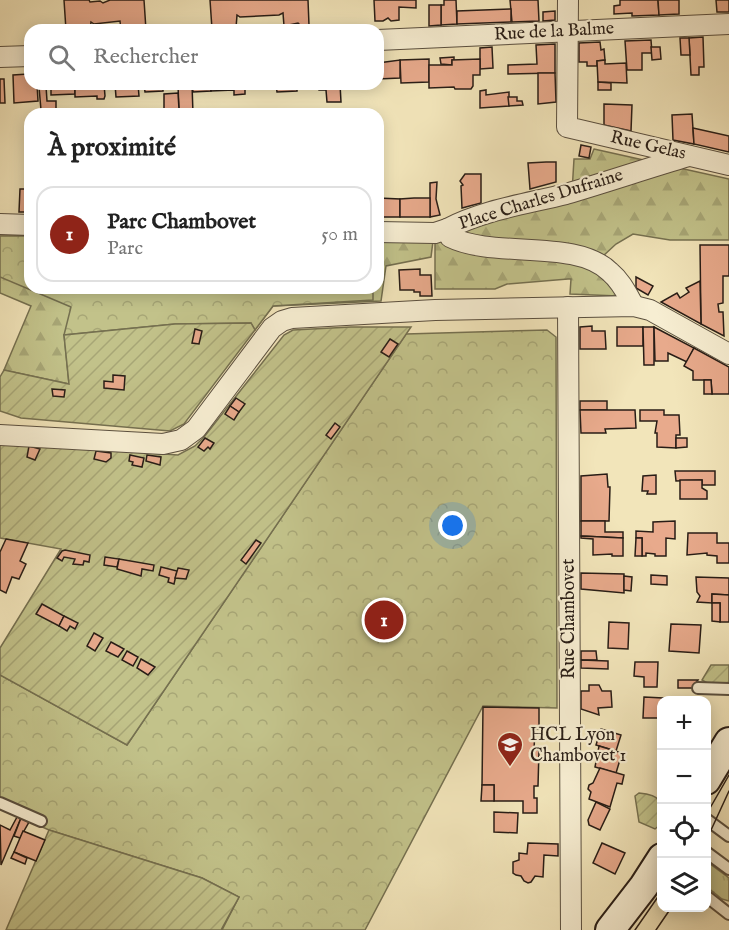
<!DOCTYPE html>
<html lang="fr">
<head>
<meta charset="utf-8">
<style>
  body { margin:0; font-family:"IM FELL English",serif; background:#f6f6f6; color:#222 }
  .controls { position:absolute; right:18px; bottom:18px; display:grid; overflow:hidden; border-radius:12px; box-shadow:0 3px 15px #0003 }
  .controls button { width:54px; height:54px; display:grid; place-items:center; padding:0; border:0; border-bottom:2px solid #e0e0e0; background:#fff; color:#222; font:30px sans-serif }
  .you { position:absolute; left:453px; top:526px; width:21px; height:21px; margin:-15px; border:4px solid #fff; border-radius:50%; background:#1a73e8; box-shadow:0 0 0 9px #1a73e833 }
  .badge { display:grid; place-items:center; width:39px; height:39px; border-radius:50%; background:#8f2418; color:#fff; font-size:20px; font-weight:700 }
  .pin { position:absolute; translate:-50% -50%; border:3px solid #fff; box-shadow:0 2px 6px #0006 }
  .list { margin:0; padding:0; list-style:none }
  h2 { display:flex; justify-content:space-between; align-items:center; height:78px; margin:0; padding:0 24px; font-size:26px }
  h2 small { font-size:20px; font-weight:400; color:#767676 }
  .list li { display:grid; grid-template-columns:39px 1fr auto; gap:18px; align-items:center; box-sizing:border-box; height:96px; margin:0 12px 12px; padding:0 12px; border:2px solid #e0e0e0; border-radius:18px }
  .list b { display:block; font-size:22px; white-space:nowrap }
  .list p { margin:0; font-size:20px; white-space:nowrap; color:#767676 }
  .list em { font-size:20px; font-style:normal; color:#767676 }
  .icon { flex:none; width:33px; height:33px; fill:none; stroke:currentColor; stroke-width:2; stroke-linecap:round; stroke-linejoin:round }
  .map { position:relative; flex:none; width:729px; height:930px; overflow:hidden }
  .search { position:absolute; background:#fff; box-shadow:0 3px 15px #0003; left:24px; top:24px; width:360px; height:66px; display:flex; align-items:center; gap:15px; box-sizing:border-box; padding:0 21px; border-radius:18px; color:#767676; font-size:22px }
  .panel { position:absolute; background:#fff; box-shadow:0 3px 15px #0003; left:24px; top:108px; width:360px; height:186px; border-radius:18px }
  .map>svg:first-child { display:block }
  .grass { fill:url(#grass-tufts); stroke:#757050; stroke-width:1.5 }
  .forest { fill:url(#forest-firs); stroke:#757050; stroke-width:1.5 }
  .park { fill:url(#park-crowns); stroke:#757050; stroke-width:1.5 }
  .garden { fill:url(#garden-furrows); stroke:#757050; stroke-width:1.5 }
  .building { fill:#e8aa8c; stroke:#281d16; stroke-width:1.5 }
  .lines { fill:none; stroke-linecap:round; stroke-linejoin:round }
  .service-casing { stroke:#5a4f3f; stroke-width:14 }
  .minor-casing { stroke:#5a4f3f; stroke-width:22 }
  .secondary-casing { stroke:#281d16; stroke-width:32 }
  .service { stroke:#f7eed2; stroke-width:10 }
  .minor { stroke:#f7eed2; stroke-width:20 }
  .secondary { stroke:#f7eed2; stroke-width:28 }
  .tram { stroke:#281d16; stroke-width:1.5 }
  .labels { text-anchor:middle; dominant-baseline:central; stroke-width:4.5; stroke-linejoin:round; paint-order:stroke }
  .street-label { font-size:18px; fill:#281d16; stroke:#f7eed2 }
  .poi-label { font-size:18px; fill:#281d16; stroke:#f7eed2; text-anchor:start }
</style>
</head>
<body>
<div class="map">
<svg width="729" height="930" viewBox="0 0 729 930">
  <defs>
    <pattern id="grass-tufts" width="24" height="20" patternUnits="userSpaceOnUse" patternTransform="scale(1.5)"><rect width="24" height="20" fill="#c2c28a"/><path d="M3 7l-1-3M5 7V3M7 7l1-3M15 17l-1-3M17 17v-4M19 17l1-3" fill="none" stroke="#a7a676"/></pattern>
    <pattern id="forest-firs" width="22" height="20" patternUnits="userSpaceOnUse" patternTransform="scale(1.5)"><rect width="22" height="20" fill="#c2c28a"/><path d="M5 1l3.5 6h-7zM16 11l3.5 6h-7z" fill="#a7a676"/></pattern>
    <pattern id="park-crowns" width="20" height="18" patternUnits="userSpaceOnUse" patternTransform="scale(1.5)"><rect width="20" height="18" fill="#c2c28a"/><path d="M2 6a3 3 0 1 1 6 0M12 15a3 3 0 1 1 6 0" fill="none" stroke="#a7a676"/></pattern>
    <pattern id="garden-furrows" width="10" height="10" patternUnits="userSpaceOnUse" patternTransform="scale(1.5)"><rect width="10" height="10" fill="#c2c28a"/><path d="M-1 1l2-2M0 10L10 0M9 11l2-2" fill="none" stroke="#a7a676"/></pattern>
  </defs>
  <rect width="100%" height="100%" fill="#f2e5ba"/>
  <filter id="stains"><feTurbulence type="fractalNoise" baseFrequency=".00333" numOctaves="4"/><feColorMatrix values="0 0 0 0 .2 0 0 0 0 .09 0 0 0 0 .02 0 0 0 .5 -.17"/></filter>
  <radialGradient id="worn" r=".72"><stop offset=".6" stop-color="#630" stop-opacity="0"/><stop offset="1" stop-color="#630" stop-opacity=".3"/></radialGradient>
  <path class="grass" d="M 710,864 L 729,878 L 729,901 L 722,899 L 707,887 L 707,870 Z"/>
  <g class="forest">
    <path d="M 594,149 L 729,179 L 729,240 L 670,240 L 633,234 L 616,244 L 602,257 L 618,296 L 570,294 L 571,279 L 568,279 L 507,284 L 495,289 L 435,289 L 435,233 L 572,192 L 574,159 L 590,159 Z"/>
    <path d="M 0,236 L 30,236 L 30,288 L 378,288 L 378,242 L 433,241 L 431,257 L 386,266 L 381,301 L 273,306 L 255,330 L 251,323 L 175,324 L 64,335 L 69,384 L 4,370 L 31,306 L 0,293 Z"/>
  </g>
  <g class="park">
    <path d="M 0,236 L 30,236 L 30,288 L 373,288 L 373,300 L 273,306 L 255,330 L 251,323 L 175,324 L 64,335 L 71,307 L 0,277 Z"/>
    <path d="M 547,330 L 556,337 L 557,708 L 483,706 L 365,930 L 222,930 L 239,897 L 202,878 L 49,830 L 0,808 L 0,675 L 127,745 L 406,334 Z"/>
  </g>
  <g class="garden">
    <path d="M 251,323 L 255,330 L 184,424 L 170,431 L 21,418 L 0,411 L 0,377 L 4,370 L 69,384 L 64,335 L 175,324 Z"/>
    <path d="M 351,327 L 411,327 L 127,745 L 0,675 L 0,648 L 61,549 L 0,538 L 0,445 L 50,446 L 178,455 L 195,446 L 204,437 L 284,335 L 293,330 Z"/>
    <path d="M 711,665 L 729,665 L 729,683 L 707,683 L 702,680 Z"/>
    <path d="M 639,793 C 663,795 662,802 661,824 L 655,829 L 639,822 L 635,796 Z"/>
    <path d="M 49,830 L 202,878 L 239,897 L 221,930 L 6,930 Z"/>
  </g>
  <g class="building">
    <path d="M 64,0 L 89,0 L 90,2 L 100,1 L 103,3 L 110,0 L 144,0 L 146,30 L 121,30 L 120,21 L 94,24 L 91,22 L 90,30 L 66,30 Z"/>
    <path d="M 210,0 L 308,0 L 309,25 L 300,25 L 298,23 L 284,26 L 283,13 L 279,15 L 240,17 L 237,15 L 236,28 L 228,29 L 226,26 L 220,29 L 212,29 Z"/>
    <path d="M 374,0 L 416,0 L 416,8 L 399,7 L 399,20 L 391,21 L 388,18 L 383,21 L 375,21 Z"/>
    <path d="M 444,0 L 456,0 L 457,24 L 441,25 L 441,5 L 444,5 Z"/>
    <path d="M 510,0 L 538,0 L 539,21 L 512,22 Z"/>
    <path d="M 620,0 L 658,0 L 659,15 L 632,16 L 632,13 L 614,14 L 614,6 L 620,5 Z"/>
    <path d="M 658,0 L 679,0 L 679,14 L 659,15 Z"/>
    <path d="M 716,0 L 729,0 L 729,12 L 717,12 Z"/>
    <path d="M 429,5 L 441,5 L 441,25 L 429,26 Z"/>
    <path d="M 511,9 L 511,22 L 457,24 L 457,11 Z"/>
    <path d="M 555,11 L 555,20 L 543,21 L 543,12 Z"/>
    <path d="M 703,37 L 704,67 L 699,67 L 699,75 L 691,75 L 689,38 Z"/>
    <path d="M 680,38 L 689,38 L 690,55 L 681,55 Z"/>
    <path d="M 651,40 L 652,53 L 642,53 L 642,70 L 627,70 L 625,41 Z"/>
    <path d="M 600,42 L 601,50 L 604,49 L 605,60 L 597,61 L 597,66 L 587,66 L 587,62 L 579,62 L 579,43 Z"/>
    <path d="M 555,44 L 555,73 L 508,74 L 508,65 L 537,64 L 536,45 Z"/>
    <path d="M 492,47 L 493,68 L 480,69 L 480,48 Z"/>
    <path d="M 651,47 L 660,47 L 661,59 L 652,60 Z"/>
    <path d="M 454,57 L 454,60 L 452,60 L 452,65 L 441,64 L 440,58 Z"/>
    <path d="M 429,59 L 429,82 L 401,83 L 400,60 Z"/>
    <path d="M 480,59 L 480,75 L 473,75 L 473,86 L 471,89 L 455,89 L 454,87 L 429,88 L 429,65 L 452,65 L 452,60 Z"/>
    <path d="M 400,60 L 400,78 L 378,79 L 378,63 Z"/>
    <path d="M 605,60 L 605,64 L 626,63 L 627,83 L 598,82 L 597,61 Z"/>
    <path d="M 538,73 L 555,73 L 556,102 L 538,104 Z"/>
    <path d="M 28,74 L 30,84 L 37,84 L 38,101 L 14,103 L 13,75 Z"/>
    <path d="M 0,79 L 4,79 L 5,103 L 0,103 Z"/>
    <path d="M 598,82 L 611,83 L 611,90 L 598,90 Z"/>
    <path d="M 51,84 L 75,84 L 75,94 L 51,95 Z"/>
    <path d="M 75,84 L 104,84 L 105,96 L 104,99 L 97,99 L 97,96 L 75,97 Z"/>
    <path d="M 115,84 L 138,84 L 139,96 L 116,97 Z"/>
    <path d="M 144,84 L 163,84 L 163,91 L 145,92 Z"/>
    <path d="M 178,84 L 192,84 L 193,114 L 179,114 Z"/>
    <path d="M 192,84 L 211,84 L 211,91 L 193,92 Z"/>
    <path d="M 211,84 L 245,84 L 245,94 L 234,95 L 234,90 L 211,91 Z"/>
    <path d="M 297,84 L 297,91 L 277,92 L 276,84 Z"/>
    <path d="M 318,84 L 340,84 L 341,102 L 327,102 L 326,90 L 319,90 Z"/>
    <path d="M 46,86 L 47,101 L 56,101 L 56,110 L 41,110 L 39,87 Z"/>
    <path d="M 486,90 L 486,95 L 509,92 L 509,106 L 480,108 L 480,91 Z"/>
    <path d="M 178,93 L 179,109 L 164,110 L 164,94 Z"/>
    <path d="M 508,97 L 517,97 L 517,101 L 522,101 L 523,105 L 509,106 Z"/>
    <path d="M 604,104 L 632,105 L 631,131 L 604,125 Z"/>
    <path d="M 692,114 L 694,144 L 673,140 L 672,115 Z"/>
    <path d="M 693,128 L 729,136 L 729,152 L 694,144 Z"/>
    <path d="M 581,145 L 591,147 L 589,158 L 579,156 Z"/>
    <path d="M 546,162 L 556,162 L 556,182 L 530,189 L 528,163 Z"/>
    <path d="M 465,174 L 481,174 L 481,203 L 462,208 L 461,186 L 463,185 L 460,181 Z"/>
    <path d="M 437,182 L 436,199 L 440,215 L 430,217 L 430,183 Z"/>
    <path d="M 20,189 L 30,189 L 30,212 L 19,212 Z"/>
    <path d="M 378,198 L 400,199 L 400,217 L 378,217 Z"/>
    <path d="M 414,198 L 430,198 L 430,217 L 400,217 L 400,199 Z"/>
    <path d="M 700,245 L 729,245 L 729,276 L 723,276 L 723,303 L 718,304 L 719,312 L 723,312 L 724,336 L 701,324 Z"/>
    <path d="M 420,269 L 420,275 L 431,275 L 432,296 L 420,296 L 420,292 L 414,292 L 414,290 L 400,290 L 399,270 Z"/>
    <path d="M 636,277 L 653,286 L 648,295 L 636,288 Z"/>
    <path d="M 700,281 L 701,324 L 661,302 L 677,293 L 680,298 L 689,292 L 686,288 Z"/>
    <path d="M 592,326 L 592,331 L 605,331 L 606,349 L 580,349 L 580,327 Z"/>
    <rect x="617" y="327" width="26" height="19"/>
    <path d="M 643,327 L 654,327 L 654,365 L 644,365 Z"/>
    <path d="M 654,327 L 694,348 L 687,362 L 668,353 L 668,361 L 655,361 Z"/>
    <path d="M 195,329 L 202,331 L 199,344 L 192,343 Z"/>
    <path d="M 390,339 L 398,344 L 389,357 L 381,352 Z"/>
    <path d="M 694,348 L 729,367 L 729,394 L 712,394 L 711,380 L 693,380 L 693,371 L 684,366 Z"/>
    <path d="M 113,375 L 125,376 L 124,390 L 104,388 L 104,381 L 113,382 Z"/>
    <path d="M 704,380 L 711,380 L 712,394 L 704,394 Z"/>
    <path d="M 52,389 L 65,390 L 64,397 L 53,396 Z"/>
    <path d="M 236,398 L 245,404 L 239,412 L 230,406 Z"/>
    <rect x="580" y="401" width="27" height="9"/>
    <path d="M 230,406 L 239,412 L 234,420 L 225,414 Z"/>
    <path d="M 580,410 L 635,410 L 636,428 L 605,429 L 606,433 L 581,433 Z"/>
    <path d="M 640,410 L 664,410 L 664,415 L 679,415 L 680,435 L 676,435 L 676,448 L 657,447 L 657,433 L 655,433 L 657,421 L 640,421 Z"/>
    <path d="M 335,423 L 340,427 L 331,439 L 326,435 Z"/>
    <path d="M 205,438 L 214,443 L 210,449 L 208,447 L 204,451 L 198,447 Z"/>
    <path d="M 676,438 L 687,438 L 687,447 L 676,448 Z"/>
    <path d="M 29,446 L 40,449 L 35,460 L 27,457 Z"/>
    <path d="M 96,451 L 111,453 L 111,458 L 106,462 L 94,459 Z"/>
    <path d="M 130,455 L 144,458 L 142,467 L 132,465 L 133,462 L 129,461 Z"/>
    <path d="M 147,455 L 161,457 L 160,465 L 146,461 Z"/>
    <path d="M 675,471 L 715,471 L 715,485 L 702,485 L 702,480 L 676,481 Z"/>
    <path d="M 607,474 L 608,487 L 610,487 L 609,521 L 581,521 L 581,476 Z"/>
    <path d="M 656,475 L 656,494 L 647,494 L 648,491 L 642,491 L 643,476 Z"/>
    <path d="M 680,480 L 702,480 L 702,488 L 707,491 L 707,499 L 680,499 Z"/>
    <path d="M 581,521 L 605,521 L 605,532 L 623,532 L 623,538 L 581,536 Z"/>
    <path d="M 675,521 L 675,539 L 666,538 L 666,556 L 655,556 L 655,554 L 646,553 L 646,556 L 642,556 L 642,538 L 636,538 L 636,531 L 653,532 L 653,522 Z"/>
    <path d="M 688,533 L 717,533 L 717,543 L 729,543 L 729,563 L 717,563 L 717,556 L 707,555 L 707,553 L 687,555 Z"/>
    <path d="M 581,536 L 623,538 L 623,556 L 612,556 L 612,554 L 593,555 L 593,539 L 581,538 Z"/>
    <path d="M 636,538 L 642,538 L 642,556 L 635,556 Z"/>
    <path d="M 6,539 L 28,543 L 20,561 L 26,564 L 19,579 L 12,577 L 6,593 L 0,590 L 0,552 Z"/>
    <path d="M 256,540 L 261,543 L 246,564 L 241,560 Z"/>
    <path d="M 65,550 L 90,555 L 89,562 L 84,561 L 83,565 L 73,564 L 75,559 L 64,557 L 62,561 L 57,558 L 62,551 Z"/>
    <path d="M 105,557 L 119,559 L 117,567 L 104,565 Z"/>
    <path d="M 119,559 L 154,565 L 153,571 L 142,569 L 141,576 L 117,569 Z"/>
    <path d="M 161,567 L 177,571 L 174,584 L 168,582 L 169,578 L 159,575 Z"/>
    <path d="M 178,568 L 189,570 L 186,579 L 175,578 Z"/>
    <path d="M 581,573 L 624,574 L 624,593 L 581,589 Z"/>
    <path d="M 651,575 L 667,576 L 667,585 L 651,584 Z"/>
    <path d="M 624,576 L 632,577 L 631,591 L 624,590 Z"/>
    <path d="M 696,577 L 729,578 L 729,595 L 712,594 L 712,603 L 697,602 L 700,596 L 697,592 Z"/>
    <path d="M 712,594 L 729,595 L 729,622 L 720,622 L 720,603 L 712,603 Z"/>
    <path d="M 712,603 L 720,603 L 720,622 L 712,621 Z"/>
    <path d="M 42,604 L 64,616 L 59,626 L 36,614 Z"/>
    <path d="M 64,616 L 78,623 L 75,629 L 70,626 L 67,631 L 59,626 Z"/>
    <path d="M 609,622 L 629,623 L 628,649 L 608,648 Z"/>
    <path d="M 671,624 L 701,625 L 699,653 L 669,651 Z"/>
    <path d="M 94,633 L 103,638 L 95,651 L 87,646 Z"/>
    <path d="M 111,642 L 124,649 L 118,657 L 106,651 Z"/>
    <path d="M 127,651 L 138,657 L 133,666 L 122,660 Z"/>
    <path d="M 581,651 L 596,651 L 597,660 L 581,660 Z"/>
    <path d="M 141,659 L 155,667 L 148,675 L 137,668 Z"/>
    <path d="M 581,660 L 608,661 L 608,669 L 581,668 Z"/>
    <path d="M 635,662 L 658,662 L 657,687 L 644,687 L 644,677 L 634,676 Z"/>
    <path d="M 678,680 L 698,680 L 693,688 L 678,688 Z"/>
    <path d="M 589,685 L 599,685 L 602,691 L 611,691 L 612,707 L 598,708 L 599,715 L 581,709 L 581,691 L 589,691 Z"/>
    <path d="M 644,697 L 663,698 L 662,711 L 658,711 L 658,718 L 643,718 Z"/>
    <path d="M 483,707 L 539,708 L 539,729 L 535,729 L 534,750 L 539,750 L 538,786 L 534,786 L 534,798 L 537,798 L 537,813 L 523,813 L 523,801 L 494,801 L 494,785 L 482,785 Z"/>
    <path d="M 601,729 L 621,735 L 616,751 L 596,745 Z"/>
    <path d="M 599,746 L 622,753 L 616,773 L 595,767 Z"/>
    <path d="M 600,768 L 624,775 L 622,784 L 617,783 L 610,807 L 589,799 L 591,792 L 588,789 L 589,785 L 593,783 Z"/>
    <path d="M 482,785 L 494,785 L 494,801 L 481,801 Z"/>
    <path d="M 596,802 L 610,809 L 600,830 L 589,825 L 588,820 Z"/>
    <path d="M 494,812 L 518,813 L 517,833 L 494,832 Z"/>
    <path d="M 17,817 L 21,818 L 1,865 L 0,825 L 10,830 Z"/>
    <path d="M 21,818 L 29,822 L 20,838 L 14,836 Z"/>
    <path d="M 23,831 L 45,840 L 36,861 L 14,852 Z"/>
    <path d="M 528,843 L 558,844 L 558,856 L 544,855 L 543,877 L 535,876 L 531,882 L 528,883 L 524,881 L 521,876 L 516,875 L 513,873 L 513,862 L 519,860 L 519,853 L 527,854 Z"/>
    <path d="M 602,843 L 625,853 L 615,874 L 593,863 Z"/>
    <path d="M 14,852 L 27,858 L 25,864 L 11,858 Z"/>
  </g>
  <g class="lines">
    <defs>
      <g id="service">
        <path d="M 698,688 L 729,689"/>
        <path d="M 0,803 L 41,821"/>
        <path d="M 706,819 L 729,836"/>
        <path d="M 706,852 L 729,869"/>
        <path d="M 706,896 L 729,914"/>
      </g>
      <g id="minor">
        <path d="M 568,0 L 567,127 L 729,165"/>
        <path d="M 378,40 L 729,24"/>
        <path d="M 0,57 L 30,56"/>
        <path d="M 0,224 L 30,225"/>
        <path d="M 378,232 L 435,233 L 447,229"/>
        <path d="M 634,306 C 627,294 621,281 610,272 C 576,238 494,259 450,237 L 447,229 C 483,210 526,204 566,194 C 607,182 648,168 689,156"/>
        <path d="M 568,307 L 571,930"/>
        <path d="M 0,435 L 163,444 L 181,440 L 196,429 L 272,328 L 282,321 L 292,318 L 435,310 L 634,306 L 650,310 L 729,354"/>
      </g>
      <g id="secondary">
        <path d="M 706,780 L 729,742"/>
        <path d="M 610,930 L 644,886 L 662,858"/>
      </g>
    </defs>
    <use href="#service" class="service-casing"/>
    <use href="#minor" class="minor-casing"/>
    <use href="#secondary" class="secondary-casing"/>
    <use href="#service" class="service"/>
    <use href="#minor" class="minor"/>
    <use href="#secondary" class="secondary"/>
    <g class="tram">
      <path d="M 706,815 L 729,775"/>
      <path d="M 706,841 L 729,791"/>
      <path d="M 635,930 L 662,891"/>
      <path d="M 656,930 L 671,908"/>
    </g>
  </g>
  <defs>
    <symbol id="school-pin" viewBox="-11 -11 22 30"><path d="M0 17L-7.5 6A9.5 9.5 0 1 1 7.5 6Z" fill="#8f2418" stroke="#f7eed2"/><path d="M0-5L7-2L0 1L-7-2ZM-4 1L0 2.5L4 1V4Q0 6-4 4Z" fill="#fff"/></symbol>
  </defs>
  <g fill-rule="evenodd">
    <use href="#school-pin" x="495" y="730" width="30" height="40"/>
  </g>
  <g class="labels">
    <g class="street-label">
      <text transform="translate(554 32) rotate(-3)">Rue de la Balme</text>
      <text transform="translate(648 146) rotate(13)">Rue Gelas</text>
      <text transform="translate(541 200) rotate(-17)">Place Charles Dufraine</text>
      <text transform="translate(569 619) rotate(-90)">Rue Chambovet</text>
    </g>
    <g class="poi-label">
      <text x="530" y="735">HCL Lyon<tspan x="530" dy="21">Chambovet 1</tspan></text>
    </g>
  </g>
  <rect width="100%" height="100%" filter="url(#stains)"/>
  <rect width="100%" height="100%" fill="url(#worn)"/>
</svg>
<div class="controls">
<button>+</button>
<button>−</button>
<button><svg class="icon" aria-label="locate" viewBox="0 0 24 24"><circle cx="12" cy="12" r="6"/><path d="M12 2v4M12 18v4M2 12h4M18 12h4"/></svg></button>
<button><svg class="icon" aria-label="layers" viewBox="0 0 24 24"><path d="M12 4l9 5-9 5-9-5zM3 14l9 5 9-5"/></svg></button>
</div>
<div class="you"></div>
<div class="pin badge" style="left:384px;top:620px">1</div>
<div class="search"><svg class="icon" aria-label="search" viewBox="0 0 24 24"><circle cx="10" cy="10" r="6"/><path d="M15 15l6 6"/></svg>Rechercher</div>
<section class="panel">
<h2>À proximité<small></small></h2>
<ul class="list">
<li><span class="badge">1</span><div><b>Parc Chambovet</b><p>Parc</p></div><em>50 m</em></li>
</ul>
</section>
</div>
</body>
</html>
